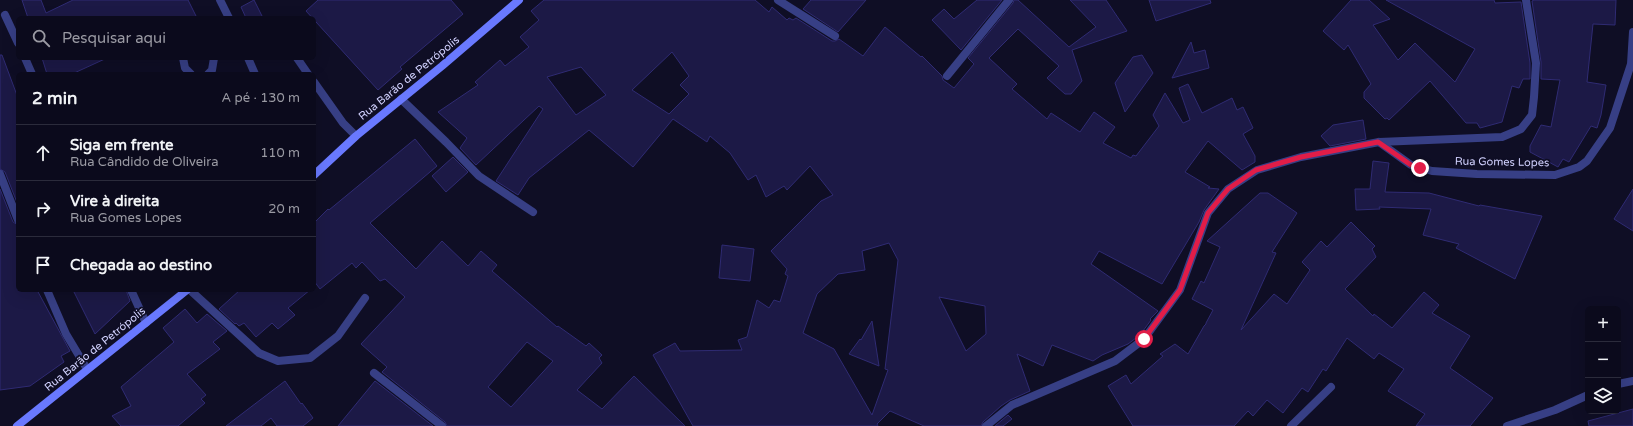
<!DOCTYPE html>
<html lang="pt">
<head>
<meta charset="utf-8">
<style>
  body { margin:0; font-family:"Varela Round",sans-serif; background:#191829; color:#f1f3f6 }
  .controls { position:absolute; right:12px; bottom:12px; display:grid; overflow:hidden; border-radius:6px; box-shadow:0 4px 16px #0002 }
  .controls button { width:36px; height:36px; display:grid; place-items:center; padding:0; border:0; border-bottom:1px solid #2b2b3b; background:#0b0a1c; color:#f1f3f6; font:20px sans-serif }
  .stop { position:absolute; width:12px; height:12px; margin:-9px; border:3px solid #e11d48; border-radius:50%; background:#fff }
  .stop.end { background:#e11d48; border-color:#fff; box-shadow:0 1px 4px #0008 }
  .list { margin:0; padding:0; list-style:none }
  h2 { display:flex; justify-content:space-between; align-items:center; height:52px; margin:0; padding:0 16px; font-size:17px }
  h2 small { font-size:13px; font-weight:400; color:#9a9aa3 }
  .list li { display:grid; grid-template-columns:26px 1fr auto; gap:12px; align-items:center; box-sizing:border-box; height:56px; padding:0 16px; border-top:1px solid #2b2b3b }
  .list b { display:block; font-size:15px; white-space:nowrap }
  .list p { margin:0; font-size:13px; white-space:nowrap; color:#9a9aa3 }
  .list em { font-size:13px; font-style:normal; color:#9a9aa3 }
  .icon { flex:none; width:22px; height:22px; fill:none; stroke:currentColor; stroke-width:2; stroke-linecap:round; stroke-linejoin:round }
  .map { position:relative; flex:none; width:1633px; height:426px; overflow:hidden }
  .search { position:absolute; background:#0b0a1c; box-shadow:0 4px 16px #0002; left:16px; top:16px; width:300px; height:44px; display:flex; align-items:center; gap:10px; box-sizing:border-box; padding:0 14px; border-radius:6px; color:#9a9aa3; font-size:15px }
  .panel { position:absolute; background:#0b0a1c; box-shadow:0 4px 16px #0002; left:16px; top:72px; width:300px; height:220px; border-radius:6px }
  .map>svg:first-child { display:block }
  .building { fill:#1c1946; stroke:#2f2b73; fill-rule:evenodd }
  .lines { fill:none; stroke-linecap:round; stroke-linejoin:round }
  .lane { stroke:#373f85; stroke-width:8 }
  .street { stroke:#373f85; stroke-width:8 }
  .secondary { stroke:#6979ff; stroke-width:8 }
  .route { stroke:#e11d48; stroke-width:5 }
  .labels { text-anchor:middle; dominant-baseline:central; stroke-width:3.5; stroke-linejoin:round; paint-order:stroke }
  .street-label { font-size:11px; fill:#d2d2ff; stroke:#0f0e25 }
</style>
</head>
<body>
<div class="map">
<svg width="1633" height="426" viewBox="0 0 1633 426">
  <rect width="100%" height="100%" fill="#0f0e25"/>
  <g class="building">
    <path d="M 22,0 L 41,0 L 46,13 L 73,0 L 188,0 L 197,18 L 28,18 Z"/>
    <path d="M 254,0 L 263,18 L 246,18 L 241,7 Z"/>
    <path d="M 318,0 L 451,0 L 463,14 L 400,67 L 402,69 L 378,90 L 306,11 Z"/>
    <path d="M 544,0 L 755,0 L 769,12 L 772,7 L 787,20 L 789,18 L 793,20 L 796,18 L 832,41 L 835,41 L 839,39 L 863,56 L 885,27 L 921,57 L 922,56 L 942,76 L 943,80 L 954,88 L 974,64 L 968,58 L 1013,3 L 1014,0 L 1018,0 L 1069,47 L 1096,27 L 1070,0 L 1106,0 L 1127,31 L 1072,50 L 1082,81 L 1071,94 L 1065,94 L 1047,78 L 1059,66 L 1018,29 L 989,58 L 1017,84 L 1012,89 L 1047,119 L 1051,113 L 1080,132 L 1094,112 L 1115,127 L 1103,143 L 1131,158 L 1133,155 L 1136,156 L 1159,126 L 1153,115 L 1165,93 L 1183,123 L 1190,120 L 1179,88 L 1188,84 L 1202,113 L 1232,98 L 1237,110 L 1243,107 L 1253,128 L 1243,134 L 1255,156 L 1255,162 L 1242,170 L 1208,141 L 1185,172 L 1210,187 L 1208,188 L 1219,189 L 1204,210 L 1199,222 L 1162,284 L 1099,251 L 1091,264 L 1158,311 L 1150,319 L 1151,320 L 1140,335 L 1128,344 L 1102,355 L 1093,361 L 1052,345 L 1043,366 L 1017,354 L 1030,391 L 1010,400 L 1001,406 L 983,422 L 981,426 L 924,426 L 890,411 L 877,424 L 878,426 L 693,426 L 653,355 L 675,343 L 680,351 L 742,350 L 738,340 L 747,337 L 757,300 L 769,308 L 774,300 L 780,302 L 788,276 L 785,274 L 787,269 L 771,251 L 821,201 L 833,195 L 810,166 L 787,190 L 784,186 L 766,197 L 756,175 L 748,180 L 730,153 L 710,136 L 707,142 L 673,119 L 633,167 L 589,130 L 529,178 L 518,195 L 496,181 L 543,109 L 539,106 L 476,165 L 460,148 L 467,138 L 438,112 L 478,85 L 475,82 L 500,60 L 505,66 L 529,47 L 520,37 L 539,20 L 531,11 ZM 672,52 L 689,76 L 680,85 L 689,94 L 669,114 L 632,90 ZM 581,67 L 606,95 L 576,115 L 547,77 ZM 889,243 L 898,260 L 885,369 L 888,370 L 872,415 L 834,349 L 803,333 L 817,294 L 838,274 L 865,270 L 862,251 ZM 939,297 L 985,306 L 986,334 L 966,351 Z"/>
    <path d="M 811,0 L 866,0 L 838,32 L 803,9 Z"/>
    <path d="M 977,0 L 1002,0 L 961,50 L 932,20 L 944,9 L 954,19 Z"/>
    <path d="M 1149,0 L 1210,0 L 1211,3 L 1156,21 Z"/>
    <path d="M 1351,0 L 1369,0 L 1390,19 L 1373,25 L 1398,60 L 1415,43 L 1455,82 L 1475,49 L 1386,0 L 1494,0 L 1495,3 L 1521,2 L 1530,63 L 1530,79 L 1523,79 L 1519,88 L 1512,86 L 1502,122 L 1480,128 L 1477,123 L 1466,123 L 1430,81 L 1389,120 L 1387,118 L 1385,119 L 1364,98 L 1364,92 L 1371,84 L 1348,45 L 1344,50 L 1323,31 Z"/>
    <path d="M 1534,0 L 1616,0 L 1615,25 L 1593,24 L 1587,82 L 1606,85 L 1601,115 L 1597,128 L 1591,126 L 1569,162 L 1563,159 L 1558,167 L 1530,152 L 1530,146 L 1541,125 L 1551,127 L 1560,80 L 1541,79 L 1541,62 L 1532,1 Z"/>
    <path d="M 1191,42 L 1194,53 L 1205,50 L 1209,68 L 1172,78 Z"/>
    <path d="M 0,55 L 2,55 L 18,98 L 18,205 L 5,172 L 0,169 Z"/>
    <path d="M 1142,55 L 1153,73 L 1125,112 L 1115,83 L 1133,57 Z"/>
    <path d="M 42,58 L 107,58 L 72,74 L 47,74 Z"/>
    <path d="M 1363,120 L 1366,139 L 1330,146 L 1321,136 L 1333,125 Z"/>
    <path d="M 415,139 L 437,166 L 370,223 L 416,269 L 442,241 L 468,266 L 481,251 L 497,265 L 492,271 L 557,327 L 558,326 L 586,346 L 589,343 L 602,355 L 599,358 L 602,363 L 577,390 L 602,409 L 634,376 L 685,426 L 447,426 L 445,422 L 382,372 L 387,367 L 361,344 L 405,297 L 385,279 L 380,281 L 362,262 L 356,268 L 352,263 L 320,289 L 314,281 L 314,223 L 328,209 L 329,210 ZM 527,342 L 553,361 L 511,407 L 488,387 Z"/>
    <path d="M 453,157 L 468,172 L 446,192 L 432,176 Z"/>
    <path d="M 1373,161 L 1389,163 L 1385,192 L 1429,193 L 1479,206 L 1480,205 L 1542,216 L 1515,279 L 1456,248 L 1459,244 L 1423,235 L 1431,209 L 1379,207 L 1380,209 L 1356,210 L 1355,189 L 1370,189 Z"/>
    <path d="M 0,189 L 13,222 L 18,225 L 18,290 L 37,290 L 70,351 L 61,356 L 64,362 L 30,386 L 0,390 Z"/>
    <path d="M 1633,189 L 1633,231 L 1614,219 Z"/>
    <path d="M 1260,193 L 1268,193 L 1297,213 L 1272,252 L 1276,253 L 1241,330 L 1274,294 L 1287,304 L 1310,270 L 1302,262 L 1321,241 L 1327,247 L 1351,222 L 1375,246 L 1372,249 L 1376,257 L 1345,289 L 1373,316 L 1374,314 L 1392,328 L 1424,292 L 1439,305 L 1432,313 L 1470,336 L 1450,368 L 1493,398 L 1470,426 L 1416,426 L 1425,414 L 1388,391 L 1404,369 L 1379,353 L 1374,359 L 1347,338 L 1326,371 L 1323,369 L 1308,392 L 1302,388 L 1283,413 L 1267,400 L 1253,416 L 1248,411 L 1234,426 L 1133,426 L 1108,386 L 1126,375 L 1131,384 L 1163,356 L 1160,354 L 1175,344 L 1188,354 L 1204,326 L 1206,324 L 1206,323 L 1213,310 L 1192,299 L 1201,281 L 1204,283 L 1220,247 L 1207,241 Z"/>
    <path d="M 722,245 L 754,249 L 750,281 L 719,278 Z"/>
    <path d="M 73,290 L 126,290 L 130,301 L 95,334 Z"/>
    <path d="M 240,290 L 310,290 L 288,308 L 295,315 L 278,329 L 272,323 L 256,337 L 244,323 L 239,326 L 236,323 L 235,324 L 219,309 Z"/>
    <path d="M 185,309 L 197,323 L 207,314 L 227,331 L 213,342 L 220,349 L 187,374 L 206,395 L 201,399 L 205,403 L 178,426 L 121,426 L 112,416 L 131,406 L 121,387 L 174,342 L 163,328 Z"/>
    <path d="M 872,321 L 879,366 L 849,354 L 860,339 L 861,340 Z"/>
    <path d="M 285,381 L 301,404 L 302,403 L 313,418 L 303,426 L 277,426 L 271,418 L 261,426 L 226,426 Z"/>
    <path d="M 375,381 L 433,426 L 338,426 Z"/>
    <path d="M 1633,409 L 1633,426 L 1589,426 L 1588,421 Z"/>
    <path d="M 1008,415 L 1012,419 L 1003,426 L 995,426 Z"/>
  </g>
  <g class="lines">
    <g class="lane">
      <path d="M 183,58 L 185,68 L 191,74"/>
      <path d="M 297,58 L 308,74"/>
      <path d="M 208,74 L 212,70 L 214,58"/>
      <path d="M 314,82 L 343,123 L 356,136"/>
      <path d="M 401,99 L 446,142 L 479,176 L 533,212"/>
      <path d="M 190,290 L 259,353 L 278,361 L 310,358 L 338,336 L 365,298"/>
      <path d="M 1618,384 L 1633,381"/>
      <path d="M 1507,426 L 1555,410 L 1588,395"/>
    </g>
    <g class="street">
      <path d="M 220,0 L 229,18"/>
      <path d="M 778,0 L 835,36"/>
      <path d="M 5,15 L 18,43"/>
      <path d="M 25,58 L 32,74"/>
      <path d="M 248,58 L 255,74"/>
      <path d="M 947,76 L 1009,0"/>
      <path d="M 1379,142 L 1411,165 L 1432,171 L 1477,174 L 1555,175 L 1579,167 L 1587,161 L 1610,128 L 1631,64 L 1633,32"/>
      <path d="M 0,174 L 18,220"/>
      <path d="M 47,290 L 66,334 L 87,369"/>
      <path d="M 131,290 L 146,323"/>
      <path d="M 374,373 L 442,426"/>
      <path d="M 986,426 L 1012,405 L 1115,361 L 1144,339 L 1180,290 L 1208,213 L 1228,189 L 1257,170 L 1301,157 L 1379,142 L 1502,137 L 1521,129 L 1532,115 L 1534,97 L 1536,63 L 1526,0"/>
      <path d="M 1291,426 L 1331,387"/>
    </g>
    <g class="secondary">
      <path d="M 314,175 L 356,136 L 442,66 L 519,0"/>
      <path d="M 17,426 L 187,290"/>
    </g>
  </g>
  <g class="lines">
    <path class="route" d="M 1144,339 L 1180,290 L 1208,213 L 1228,189 L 1256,170 L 1301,157 L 1378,142 L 1411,165 L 1420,168"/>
  </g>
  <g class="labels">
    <g class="street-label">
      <text transform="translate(409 78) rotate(-39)">Rua Barão de Petrópolis</text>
      <text transform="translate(1502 162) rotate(1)">Rua Gomes Lopes</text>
      <text transform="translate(95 349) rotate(-39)">Rua Barão de Petrópolis</text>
    </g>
  </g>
</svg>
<div class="controls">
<button>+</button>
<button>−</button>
<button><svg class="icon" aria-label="layers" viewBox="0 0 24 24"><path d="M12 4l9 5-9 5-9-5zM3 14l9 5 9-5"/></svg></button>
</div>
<div class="stop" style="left:1144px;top:339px"></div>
<div class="stop end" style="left:1420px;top:168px"></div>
<div class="search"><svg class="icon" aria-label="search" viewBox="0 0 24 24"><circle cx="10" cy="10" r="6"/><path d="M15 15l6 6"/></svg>Pesquisar aqui</div>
<section class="panel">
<h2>2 min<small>A pé · 130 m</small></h2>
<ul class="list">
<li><svg class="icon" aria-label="ahead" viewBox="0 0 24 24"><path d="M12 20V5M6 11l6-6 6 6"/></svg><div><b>Siga em frente</b><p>Rua Cândido de Oliveira</p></div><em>110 m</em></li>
<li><svg class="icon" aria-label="right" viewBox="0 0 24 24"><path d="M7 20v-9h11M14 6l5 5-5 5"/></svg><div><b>Vire à direita</b><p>Rua Gomes Lopes</p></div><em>20 m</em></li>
<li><svg class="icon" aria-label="arrive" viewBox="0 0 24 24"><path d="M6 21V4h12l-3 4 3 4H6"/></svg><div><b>Chegada ao destino</b></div></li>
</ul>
</section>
</div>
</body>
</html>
